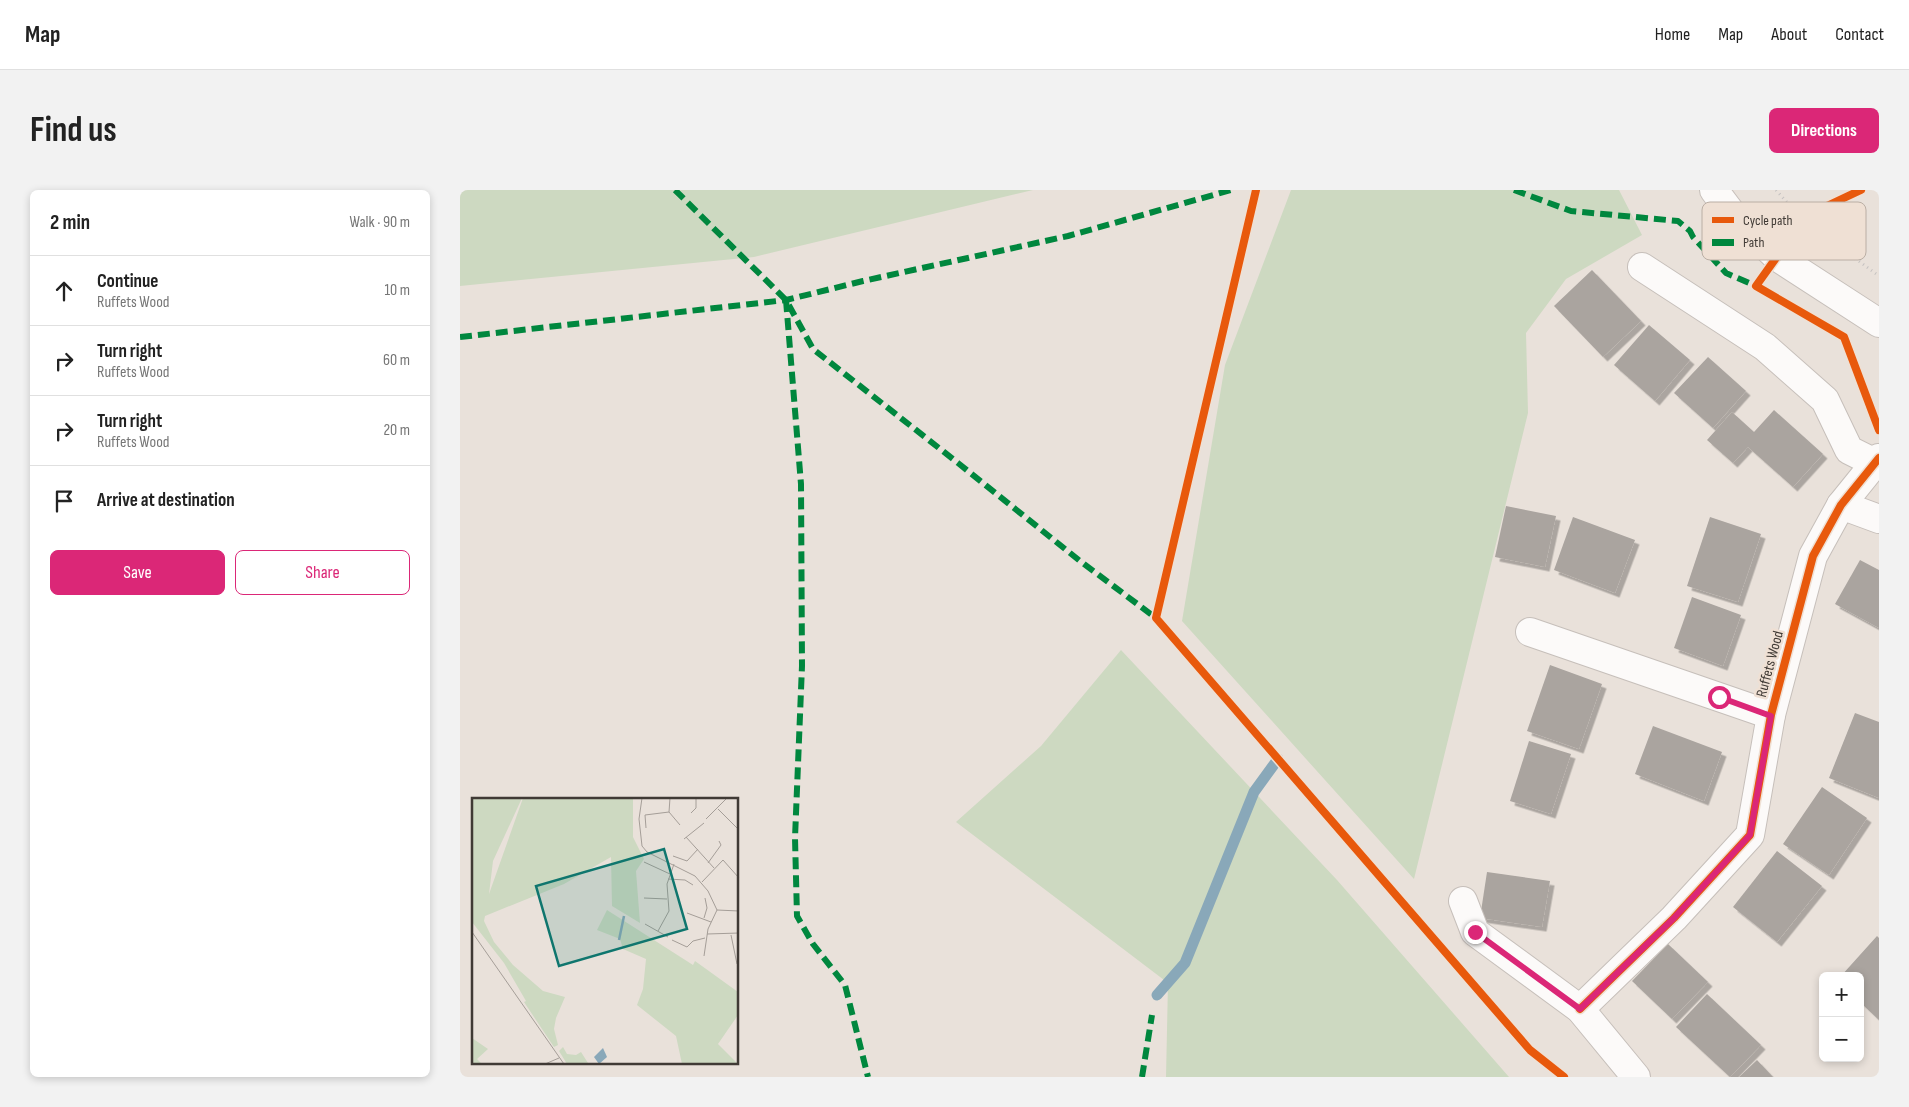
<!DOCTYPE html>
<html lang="en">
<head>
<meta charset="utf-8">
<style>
  body { margin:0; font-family:"Sofia Sans Condensed",sans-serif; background:#f2f2f2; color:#222 }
  .controls { position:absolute; right:15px; bottom:15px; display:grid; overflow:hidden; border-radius:8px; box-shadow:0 2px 8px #0003 }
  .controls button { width:45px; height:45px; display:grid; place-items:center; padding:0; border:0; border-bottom:1px solid #e0e0e0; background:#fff; color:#222; font:25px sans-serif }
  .stop { position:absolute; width:15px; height:15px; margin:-11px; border:4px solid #db2777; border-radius:50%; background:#fff }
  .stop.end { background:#db2777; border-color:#fff; box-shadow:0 1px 5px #0008 }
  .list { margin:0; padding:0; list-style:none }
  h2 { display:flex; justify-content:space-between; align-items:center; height:65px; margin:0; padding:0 20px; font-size:21px }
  h2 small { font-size:16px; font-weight:400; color:#767676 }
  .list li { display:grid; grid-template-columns:32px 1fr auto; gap:15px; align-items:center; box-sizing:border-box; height:70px; padding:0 20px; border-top:1px solid #e0e0e0 }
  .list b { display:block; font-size:19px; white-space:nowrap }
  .list p { margin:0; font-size:16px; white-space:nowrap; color:#767676 }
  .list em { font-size:16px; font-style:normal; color:#767676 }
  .actions { display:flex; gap:10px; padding:15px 20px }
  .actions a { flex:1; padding:11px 0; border:1px solid #db2777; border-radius:8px; text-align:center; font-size:18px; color:#db2777 }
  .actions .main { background:#db2777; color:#fff }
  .icon { flex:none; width:28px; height:28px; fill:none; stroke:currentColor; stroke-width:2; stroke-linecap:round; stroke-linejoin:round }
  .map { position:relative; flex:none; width:1419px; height:887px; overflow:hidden; border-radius:8px }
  header { display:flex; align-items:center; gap:30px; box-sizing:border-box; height:70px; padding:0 25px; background:#fff; border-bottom:1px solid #e0e0e0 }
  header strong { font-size:24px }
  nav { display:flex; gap:28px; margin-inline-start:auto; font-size:18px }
  .intro { display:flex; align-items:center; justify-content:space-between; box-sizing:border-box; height:120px; padding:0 30px }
  h1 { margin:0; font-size:35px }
  .button { padding:12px 22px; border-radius:8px; background:#db2777; color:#fff; font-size:18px; font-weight:700 }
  main { display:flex; gap:30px; padding:0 30px }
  aside { flex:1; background:#fff; border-radius:8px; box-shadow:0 2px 8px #0003 }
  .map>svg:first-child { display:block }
  .green { fill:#cdd9c1 }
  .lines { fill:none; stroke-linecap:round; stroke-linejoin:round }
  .stream { stroke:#89a8b9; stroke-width:11 }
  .building { fill:#aaa49f; filter:url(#shadow) }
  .street-casing { stroke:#c6bfba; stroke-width:30 }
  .path { stroke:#c5c2c0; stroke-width:3; stroke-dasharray:1 4; stroke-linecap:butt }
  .street { stroke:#fcfaf9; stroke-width:28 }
  .quiet { stroke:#00873e; stroke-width:6; stroke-dasharray:12 6; stroke-linecap:butt }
  .cycleway-casing { stroke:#efe0d4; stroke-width:11 }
  .cycleway { stroke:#e8590c; stroke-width:8 }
  .route { stroke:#db2777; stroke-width:6 }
  .labels { text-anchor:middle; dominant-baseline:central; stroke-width:5; stroke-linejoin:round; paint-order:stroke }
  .street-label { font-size:15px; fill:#403a35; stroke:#efe0d4 }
  .inset-river { fill:none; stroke:#89a8b9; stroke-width:2.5 }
  .inset-road { fill:none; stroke:#a59e98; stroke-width:1 }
  .view { fill:#0f766e; fill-opacity:0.15; stroke:#0f766e; stroke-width:2.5 }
  .inset-edge { fill:none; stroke:#403a35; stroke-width:2.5 }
  .key { fill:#efe0d4; stroke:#baaea4; stroke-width:1 }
  .key-label { font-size:14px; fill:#403a35 }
</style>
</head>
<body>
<header>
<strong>Map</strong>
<nav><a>Home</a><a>Map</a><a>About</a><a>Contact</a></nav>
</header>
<div class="intro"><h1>Find us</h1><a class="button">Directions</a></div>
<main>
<aside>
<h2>2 min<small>Walk · 90 m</small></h2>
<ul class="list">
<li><svg class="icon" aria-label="ahead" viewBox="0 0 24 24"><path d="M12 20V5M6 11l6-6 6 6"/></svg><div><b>Continue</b><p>Ruffets Wood</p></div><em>10 m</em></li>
<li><svg class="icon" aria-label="right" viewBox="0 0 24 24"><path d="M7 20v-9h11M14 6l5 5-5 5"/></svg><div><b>Turn right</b><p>Ruffets Wood</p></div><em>60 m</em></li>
<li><svg class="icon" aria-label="right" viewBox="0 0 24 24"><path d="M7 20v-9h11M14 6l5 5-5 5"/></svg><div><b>Turn right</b><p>Ruffets Wood</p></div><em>20 m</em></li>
<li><svg class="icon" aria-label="arrive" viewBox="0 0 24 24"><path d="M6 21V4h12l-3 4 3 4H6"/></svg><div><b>Arrive at destination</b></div></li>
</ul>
<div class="actions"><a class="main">Save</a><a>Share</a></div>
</aside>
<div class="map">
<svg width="1419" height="887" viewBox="0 0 1419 887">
  <defs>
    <filter id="shadow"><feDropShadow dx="4.5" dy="4.5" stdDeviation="0" flood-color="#0004"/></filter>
  </defs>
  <rect width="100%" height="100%" fill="#e9e1da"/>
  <g class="green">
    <path d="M 0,0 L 573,0 L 294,67 L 0,96 Z"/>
    <path d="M 831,0 L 1159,0 L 1182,45 L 1106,89 L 1066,143 L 1068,223 L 954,689 L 722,431 L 765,175 Z"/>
    <path d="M 661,460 L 877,690 L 1049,887 L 706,887 L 708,793 L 496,632 L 581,556 Z"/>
  </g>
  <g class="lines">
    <path class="stream" d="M 697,805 L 725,773 L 794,602 L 818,569"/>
  </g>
  <g class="building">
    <path d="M 1132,80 L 1181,131 L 1143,167 L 1094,116 Z"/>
    <path d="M 1189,135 L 1230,170 L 1195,211 L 1154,175 Z"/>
    <path d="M 1248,167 L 1286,201 L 1253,238 L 1214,203 Z"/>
    <path d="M 1314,220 L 1363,264 L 1333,297 L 1288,257 L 1273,273 L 1247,250 L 1272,222 L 1294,242 Z"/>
    <path d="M 1046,316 L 1096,326 L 1085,377 L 1035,367 Z"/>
    <path d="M 1113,327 L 1175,350 L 1155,403 L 1094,380 Z"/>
    <path d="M 1250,327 L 1301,344 L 1278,412 L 1227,396 Z"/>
    <path d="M 1400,370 L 1419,380 L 1419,438 L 1375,414 Z"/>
    <path d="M 1232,407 L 1281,425 L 1263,476 L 1214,458 Z"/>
    <path d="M 1090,475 L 1142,494 L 1119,559 L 1067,541 Z"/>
    <path d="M 1395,523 L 1419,532 L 1419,608 L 1369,588 Z"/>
    <path d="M 1193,536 L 1262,562 L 1244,611 L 1175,584 Z"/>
    <path d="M 1069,551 L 1111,564 L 1091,624 L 1050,611 Z"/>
    <path d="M 1362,597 L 1407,628 L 1369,685 L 1323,654 Z"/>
    <path d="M 1317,661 L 1362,696 L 1317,752 L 1273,717 Z"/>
    <path d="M 1027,682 L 1090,691 L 1082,737 L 1020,728 Z"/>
    <path d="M 1417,746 L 1419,748 L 1419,830 L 1400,812 L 1400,786 L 1381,786 Z"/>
    <path d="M 1208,754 L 1248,792 L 1212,829 L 1172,791 Z"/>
    <path d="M 1247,804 L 1301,855 L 1270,887 L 1216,837 Z"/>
    <path d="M 1297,870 L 1313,887 L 1279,887 Z"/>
  </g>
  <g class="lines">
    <defs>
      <g id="street">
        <path d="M 1254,0 L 1272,24 L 1317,67 L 1419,133"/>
        <path d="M 1182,77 L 1305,157 L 1365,210 L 1389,260 L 1415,273"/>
        <path d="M 1381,315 L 1419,329"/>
        <path d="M 1070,442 L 1311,525"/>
        <path d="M 1003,711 L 1015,742 L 1120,819 L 1176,887"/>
        <path d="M 1120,819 L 1214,728 L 1290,645 L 1311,525 L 1353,366 L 1381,315 L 1419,268"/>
      </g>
    </defs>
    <use href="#street" class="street-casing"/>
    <path class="path" d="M 1316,0 L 1343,30 L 1419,86"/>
    <use href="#street" class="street"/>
    <g class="quiet">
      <path d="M 215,0 L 326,110 L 353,159 L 498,273 L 620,371 L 696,428"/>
      <path d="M 1054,0 L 1111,21 L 1218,31 L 1230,41 L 1233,47 L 1266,83 L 1296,96"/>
      <path d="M 326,110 L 341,294 L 342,476 L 335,648 L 337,726 L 353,754 L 385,795 L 408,887"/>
      <path d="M 0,147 L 326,110 L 403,91 L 608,46 L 771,0"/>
      <path d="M 682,887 L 692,825"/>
    </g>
    <defs>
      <g id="cycleway">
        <path d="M 796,0 L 696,428 L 1070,860 L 1104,887"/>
        <path d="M 1401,0 L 1369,15 L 1343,30 L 1296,96 L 1384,147 L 1419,240"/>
        <path d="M 1120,819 L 1214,728 L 1290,645 L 1311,525 L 1353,366 L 1381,315 L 1419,268"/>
      </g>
    </defs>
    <use href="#cycleway" class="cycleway-casing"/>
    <use href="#cycleway" class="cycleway"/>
  </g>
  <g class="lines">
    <path class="route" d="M 1015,742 L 1120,819 L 1214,728 L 1290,645 L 1311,526 L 1259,507"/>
  </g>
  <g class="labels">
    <g class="street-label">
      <text transform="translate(1310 474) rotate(-75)">Ruffets Wood</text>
    </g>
  </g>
  <g transform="translate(12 608)">
    <rect width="266" height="266" fill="#e9e1da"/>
    <path d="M 0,0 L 50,0 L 21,63 L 17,96 L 51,0 L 161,0 L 161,39 L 172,61 L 164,73 L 168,125 L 140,108 L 139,59 L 92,86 L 13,118 L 12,123 L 22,144 L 41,167 L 71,193 L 93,199 L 84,220 L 82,231 L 86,247 L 82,249 L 52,204 L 54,203 L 32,165 L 0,124 ZM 135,112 L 221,167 L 223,163 L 266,194 L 266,217 L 246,246 L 266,266 L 210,266 L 204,238 L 165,207 L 171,191 L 174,161 L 151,151 L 148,141 L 125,132 ZM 0,240 L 16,251 L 5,261 L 10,266 L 0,266 ZM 91,249 L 95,256 L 104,257 L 109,254 L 116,265 L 95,266 L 87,253 Z" fill="#cdd9c1"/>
    <path d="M 131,250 L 135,259 L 127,266 L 122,259 Z" fill="#89a8b9"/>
    <path class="inset-river" d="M 147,142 L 152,118"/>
    <path class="inset-road" d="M 170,0 L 167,21 L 170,48 L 175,54 L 223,78 L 236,93 L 245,112 L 267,113M 246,11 L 267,32M 197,14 L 208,27M 219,15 L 224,10 L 224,0M 234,21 L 255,0M 174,30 L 173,17 L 197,14 L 198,0M 214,39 L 242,70M 212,41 L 232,25M 201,58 L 215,63 L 226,51M 172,64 L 198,76M 236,65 L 249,47 L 247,43M 196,81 L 213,82 L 221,87M 230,84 L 251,62 L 267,80M 172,100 L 195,101M 215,115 L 239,124M 232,120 L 235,110 L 233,100M 173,126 L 196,139M 186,133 L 197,113 L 195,86 L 202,66M 0,134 L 92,266M 235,136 L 267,135M 259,137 L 265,166M 200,142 L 215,149 L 221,143 L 233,140M 232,158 L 236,131 L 245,112M 73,266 L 87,260"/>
    <path class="view" d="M 192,51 L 215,131 L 87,168 L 64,88 Z"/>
    <rect width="266" height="266" class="inset-edge"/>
  </g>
  <rect x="1242" y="12" width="164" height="58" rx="8" class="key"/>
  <rect x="1252" y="27" width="22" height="6" fill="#e8590c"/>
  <rect x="1252" y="49" width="22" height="7" fill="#00873e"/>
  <g class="key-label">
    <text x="1283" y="35">Cycle path</text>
    <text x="1283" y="57">Path</text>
  </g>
</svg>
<div class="controls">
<button>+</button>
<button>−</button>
</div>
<div class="stop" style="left:1259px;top:507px"></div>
<div class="stop end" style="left:1015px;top:742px"></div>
</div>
</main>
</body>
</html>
